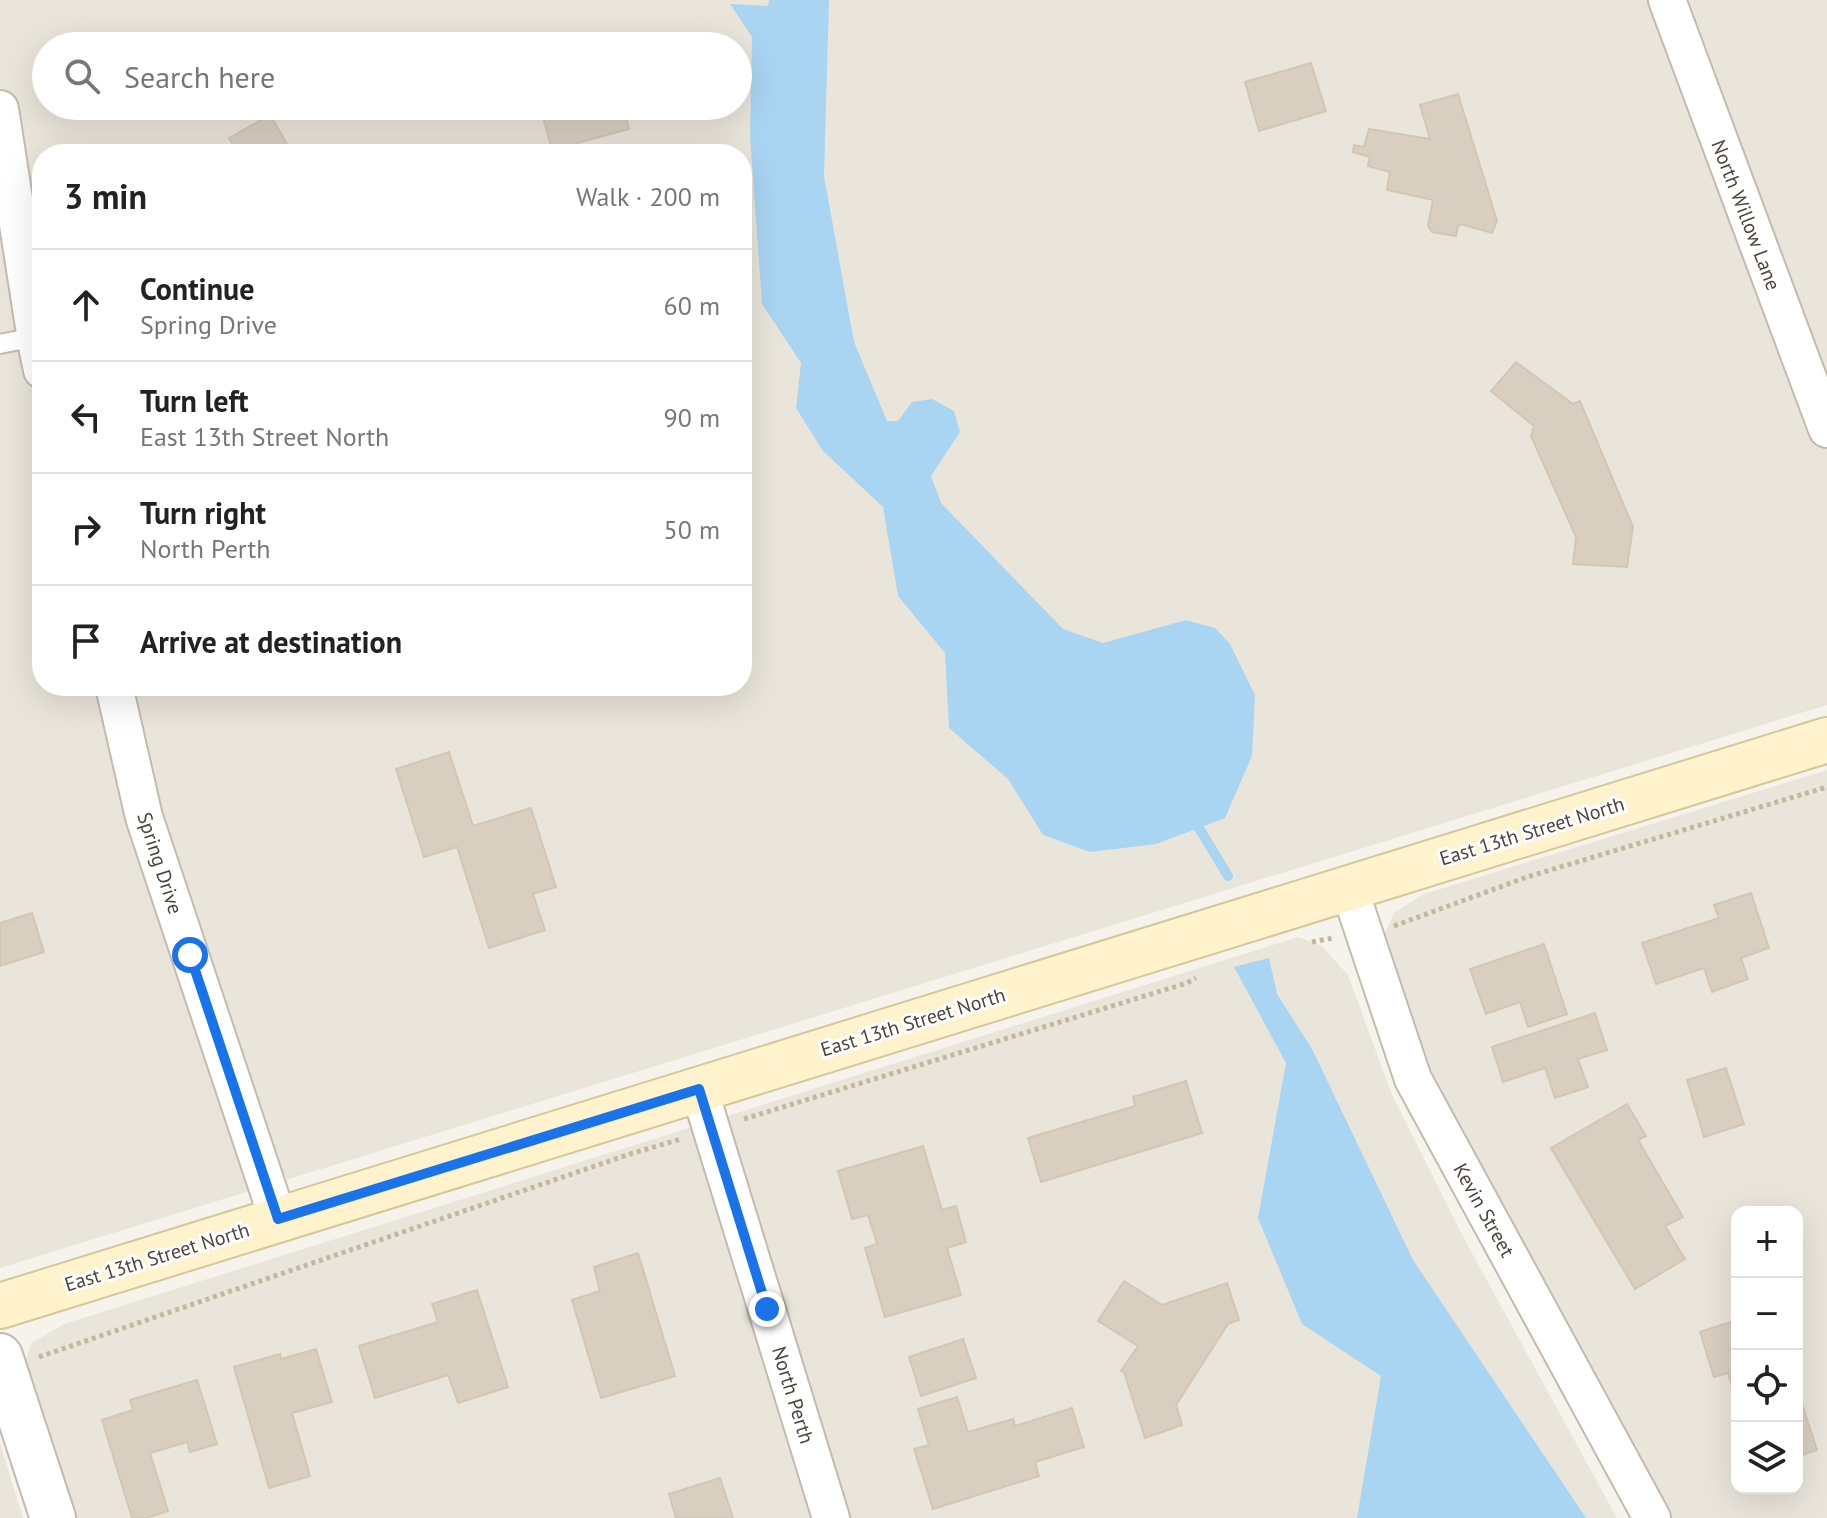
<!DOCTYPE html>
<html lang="en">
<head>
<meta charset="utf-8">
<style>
  body { margin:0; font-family:"PT Sans",sans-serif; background:#f6f6f6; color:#222 }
  .controls { position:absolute; right:24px; bottom:24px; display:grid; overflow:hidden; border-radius:16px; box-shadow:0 8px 32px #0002 }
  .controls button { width:72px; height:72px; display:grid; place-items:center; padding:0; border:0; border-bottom:2px solid #e0e0e0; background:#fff; color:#222; font:40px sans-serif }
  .stop { position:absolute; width:24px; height:24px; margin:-18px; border:6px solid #1a73e8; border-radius:50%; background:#fff }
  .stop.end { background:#1a73e8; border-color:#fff; box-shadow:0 2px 8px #0008 }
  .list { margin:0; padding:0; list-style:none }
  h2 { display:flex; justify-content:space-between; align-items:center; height:104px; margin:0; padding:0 32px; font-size:34px }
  h2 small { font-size:26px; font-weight:400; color:#767676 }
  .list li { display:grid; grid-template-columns:52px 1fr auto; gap:24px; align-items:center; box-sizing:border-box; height:112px; padding:0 32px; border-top:2px solid #e0e0e0 }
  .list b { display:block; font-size:30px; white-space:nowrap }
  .list p { margin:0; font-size:26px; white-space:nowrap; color:#767676 }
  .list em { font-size:26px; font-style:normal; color:#767676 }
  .icon { flex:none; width:44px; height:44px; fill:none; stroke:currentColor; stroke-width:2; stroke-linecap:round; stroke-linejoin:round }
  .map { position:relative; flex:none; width:1827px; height:1518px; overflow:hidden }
  .search { position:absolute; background:#fff; box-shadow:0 8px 32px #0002; left:32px; top:32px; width:720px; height:88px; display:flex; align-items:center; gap:20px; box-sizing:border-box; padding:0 28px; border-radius:44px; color:#767676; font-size:30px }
  .panel { position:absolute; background:#fff; box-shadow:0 8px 32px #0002; left:32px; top:144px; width:720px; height:552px; border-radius:32px }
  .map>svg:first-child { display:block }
  .residential { fill:#eae5da; fill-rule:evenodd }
  .water { fill:#a9d4f2 }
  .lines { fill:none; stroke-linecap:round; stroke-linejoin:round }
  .stream { stroke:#a9d4f2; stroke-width:10 }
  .building { fill:#d8cfc1; stroke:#d3c7b4; stroke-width:2 }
  .service-casing { stroke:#c2bbae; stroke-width:22 }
  .minor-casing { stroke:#c2bbae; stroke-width:40 }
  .tertiary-casing { stroke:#c2bbae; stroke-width:48 }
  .secondary-casing { stroke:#d6c79b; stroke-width:48 }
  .path { stroke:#c4b79f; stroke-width:5; stroke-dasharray:4 4; stroke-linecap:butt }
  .service { stroke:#fff; stroke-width:18 }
  .minor { stroke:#fff; stroke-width:36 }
  .tertiary { stroke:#fff; stroke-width:44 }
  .secondary { stroke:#fff3cd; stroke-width:44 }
  .route { stroke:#1a73e8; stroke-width:10 }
  .labels { text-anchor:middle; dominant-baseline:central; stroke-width:6; stroke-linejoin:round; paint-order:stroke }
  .street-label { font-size:20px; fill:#4b4439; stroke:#fff }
</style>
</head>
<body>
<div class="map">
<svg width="1827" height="1518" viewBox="0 0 1827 1518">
  <rect width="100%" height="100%" fill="#f6f3ec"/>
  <g class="residential">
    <path d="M 0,0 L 1827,0 L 1827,705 L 0,1268 ZM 46,46 L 738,46 L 738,106 L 46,106 ZM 42,154 L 742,154 L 742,686 L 42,686 Z"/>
    <path d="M 1827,770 L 1827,1518 L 1668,1518 L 1430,1069 L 1384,935 L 1394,913 L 1424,894 ZM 1737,1212 L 1797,1212 L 1797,1488 L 1737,1488 Z"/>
    <path d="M 1298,937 L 1322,946 L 1348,975 L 1392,1095 L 1460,1231 L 1617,1518 L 67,1518 L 21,1370 L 32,1343 L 64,1324 Z"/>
    <path d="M 0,1443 L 23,1518 L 0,1518 Z"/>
  </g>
  <g class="water">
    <path d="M 769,0 L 829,0 L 824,176 L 854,342 L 887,421 L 898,421 L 912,402 L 932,399 L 954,411 L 960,432 L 931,476 L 941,503 L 1063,629 L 1103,643 L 1186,620 L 1215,628 L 1230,644 L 1255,695 L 1252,756 L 1225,818 L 1156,844 L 1090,852 L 1043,835 L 1008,779 L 949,728 L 945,653 L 898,596 L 883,507 L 823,451 L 796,408 L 801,363 L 762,304 L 750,135 L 752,37 L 730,4 L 768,6 Z"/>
    <path d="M 1269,958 L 1277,994 L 1312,1049 L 1413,1260 L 1586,1518 L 1357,1518 L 1381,1376 L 1302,1324 L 1258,1218 L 1286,1063 L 1234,967 Z"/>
  </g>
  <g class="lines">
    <path class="stream" d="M 1189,820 L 1199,828 L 1228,876"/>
  </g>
  <g class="building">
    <path d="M 1311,63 L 1326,111 L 1259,131 L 1245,82 Z"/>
    <path d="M 1458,94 L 1497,221 L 1492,233 L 1461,224 L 1458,226 L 1456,236 L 1432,232 L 1428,226 L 1433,200 L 1387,190 L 1390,172 L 1368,166 L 1370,157 L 1353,152 L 1354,145 L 1364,147 L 1369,129 L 1430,139 L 1420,105 Z"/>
    <path d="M 540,106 L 623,106 L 629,129 L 552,150 Z"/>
    <path d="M 270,115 L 293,154 L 239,154 L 229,138 Z"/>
    <path d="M 1516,362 L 1573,404 L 1580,401 L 1633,527 L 1627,567 L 1573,564 L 1576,537 L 1531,436 L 1534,426 L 1491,391 Z"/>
    <path d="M 449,752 L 473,826 L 531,808 L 556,887 L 533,894 L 545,930 L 489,948 L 457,847 L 424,857 L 396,769 Z"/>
    <path d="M 1751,893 L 1769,948 L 1741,958 L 1748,979 L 1712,992 L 1704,968 L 1656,984 L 1642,943 L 1719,918 L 1714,905 Z"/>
    <path d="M 32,913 L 44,952 L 0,966 L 0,923 Z"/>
    <path d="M 1544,944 L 1567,1014 L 1528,1027 L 1520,1002 L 1486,1014 L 1470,969 Z"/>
    <path d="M 1595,1013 L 1607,1050 L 1578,1059 L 1588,1087 L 1555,1098 L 1545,1068 L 1503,1082 L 1492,1047 Z"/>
    <path d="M 1726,1068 L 1744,1124 L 1704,1137 L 1687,1080 Z"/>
    <path d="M 1186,1081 L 1202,1133 L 1041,1182 L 1028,1138 L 1135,1106 L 1133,1097 Z"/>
    <path d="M 1627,1104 L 1646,1136 L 1638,1140 L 1683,1217 L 1665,1226 L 1685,1259 L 1635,1289 L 1551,1148 Z"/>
    <path d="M 923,1146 L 942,1210 L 956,1206 L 966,1242 L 947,1248 L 961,1295 L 885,1317 L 865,1248 L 877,1244 L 868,1215 L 852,1219 L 838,1171 Z"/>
    <path d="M 638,1253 L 675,1376 L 601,1398 L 572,1300 L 600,1291 L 594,1267 Z"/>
    <path d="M 1124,1281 L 1162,1305 L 1227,1283 L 1239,1320 L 1228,1324 L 1176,1405 L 1182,1425 L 1145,1438 L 1124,1372 L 1121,1371 L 1138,1346 L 1098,1321 Z"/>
    <path d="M 477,1290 L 508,1387 L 458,1403 L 448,1375 L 375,1398 L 359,1346 L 438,1322 L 432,1304 Z"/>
    <path d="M 1737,1320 L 1737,1403 L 1728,1373 L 1714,1377 L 1700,1332 Z"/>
    <path d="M 963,1339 L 976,1378 L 921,1396 L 909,1357 Z"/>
    <path d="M 316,1349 L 332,1402 L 292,1413 L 310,1476 L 269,1488 L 234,1367 L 280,1354 L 281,1359 Z"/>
    <path d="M 197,1380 L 217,1444 L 190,1452 L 187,1442 L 150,1453 L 168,1511 L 146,1518 L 132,1518 L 102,1420 L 133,1410 L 130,1400 Z"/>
    <path d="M 1797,1389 L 1817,1450 L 1797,1457 Z"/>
    <path d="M 957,1397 L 968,1432 L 1013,1419 L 1015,1426 L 1072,1408 L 1084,1447 L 1035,1462 L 1039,1476 L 933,1509 L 914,1449 L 929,1445 L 918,1409 Z"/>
    <path d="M 720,1478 L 733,1518 L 676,1518 L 669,1494 Z"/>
  </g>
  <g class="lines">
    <defs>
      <path id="service" d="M 0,344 L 35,337"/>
      <g id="minor">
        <path d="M 1667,0 L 1827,429"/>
        <path d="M 0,109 L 37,346 L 42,370"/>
        <path d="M 114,686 L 144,817 L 278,1219"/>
        <path d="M 1349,888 L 1413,1079 L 1652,1518"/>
        <path d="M 699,1089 L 831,1518"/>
      </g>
      <path id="tertiary" d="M 0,1356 L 53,1518"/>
      <path id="secondary" d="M 0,1306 L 1827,740"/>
    </defs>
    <use href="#service" class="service-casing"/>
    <use href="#minor" class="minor-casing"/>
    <use href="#tertiary" class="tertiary-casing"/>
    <use href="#secondary" class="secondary-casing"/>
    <g class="path">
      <path d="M 1394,926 L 1527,877 L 1827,787"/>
      <path d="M 1312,942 L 1333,938"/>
      <path d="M 744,1119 L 1187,983 L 1196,978"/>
      <path d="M 39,1357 L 630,1154 L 681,1139"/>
    </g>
    <use href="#service" class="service"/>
    <use href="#minor" class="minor"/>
    <use href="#tertiary" class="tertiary"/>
    <use href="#secondary" class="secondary"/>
  </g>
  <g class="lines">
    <path class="route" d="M 190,955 L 278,1219 L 699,1089 L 767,1309"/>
  </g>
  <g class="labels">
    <g class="street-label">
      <text transform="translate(1746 215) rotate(69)">North Willow Lane</text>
      <text transform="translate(1532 831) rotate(-17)">East 13th Street North</text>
      <text transform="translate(160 863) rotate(72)">Spring Drive</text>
      <text transform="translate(913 1022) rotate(-17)">East 13th Street North</text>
      <text transform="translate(1484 1210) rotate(61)">Kevin Street</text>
      <text transform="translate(157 1257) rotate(-17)">East 13th Street North</text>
      <text transform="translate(793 1395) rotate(73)">North Perth</text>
    </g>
  </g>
</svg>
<div class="controls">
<button>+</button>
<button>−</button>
<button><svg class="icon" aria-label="locate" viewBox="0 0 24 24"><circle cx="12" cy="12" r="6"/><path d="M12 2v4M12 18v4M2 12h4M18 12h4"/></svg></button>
<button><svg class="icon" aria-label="layers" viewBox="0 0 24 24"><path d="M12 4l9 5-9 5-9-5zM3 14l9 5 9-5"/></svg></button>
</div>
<div class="stop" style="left:190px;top:955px"></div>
<div class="stop end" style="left:767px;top:1309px"></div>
<div class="search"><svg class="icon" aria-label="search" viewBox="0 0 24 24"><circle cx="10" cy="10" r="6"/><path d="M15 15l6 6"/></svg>Search here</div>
<section class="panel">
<h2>3 min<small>Walk · 200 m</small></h2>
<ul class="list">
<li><svg class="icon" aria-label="ahead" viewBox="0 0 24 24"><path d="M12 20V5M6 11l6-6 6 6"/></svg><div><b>Continue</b><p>Spring Drive</p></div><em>60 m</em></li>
<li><svg class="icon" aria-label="left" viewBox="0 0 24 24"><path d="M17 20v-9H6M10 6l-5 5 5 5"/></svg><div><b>Turn left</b><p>East 13th Street North</p></div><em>90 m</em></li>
<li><svg class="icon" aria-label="right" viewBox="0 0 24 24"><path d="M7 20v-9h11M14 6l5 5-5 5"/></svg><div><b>Turn right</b><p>North Perth</p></div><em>50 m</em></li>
<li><svg class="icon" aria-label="arrive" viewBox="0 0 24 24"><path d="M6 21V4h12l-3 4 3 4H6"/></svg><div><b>Arrive at destination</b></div></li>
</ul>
</section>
</div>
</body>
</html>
